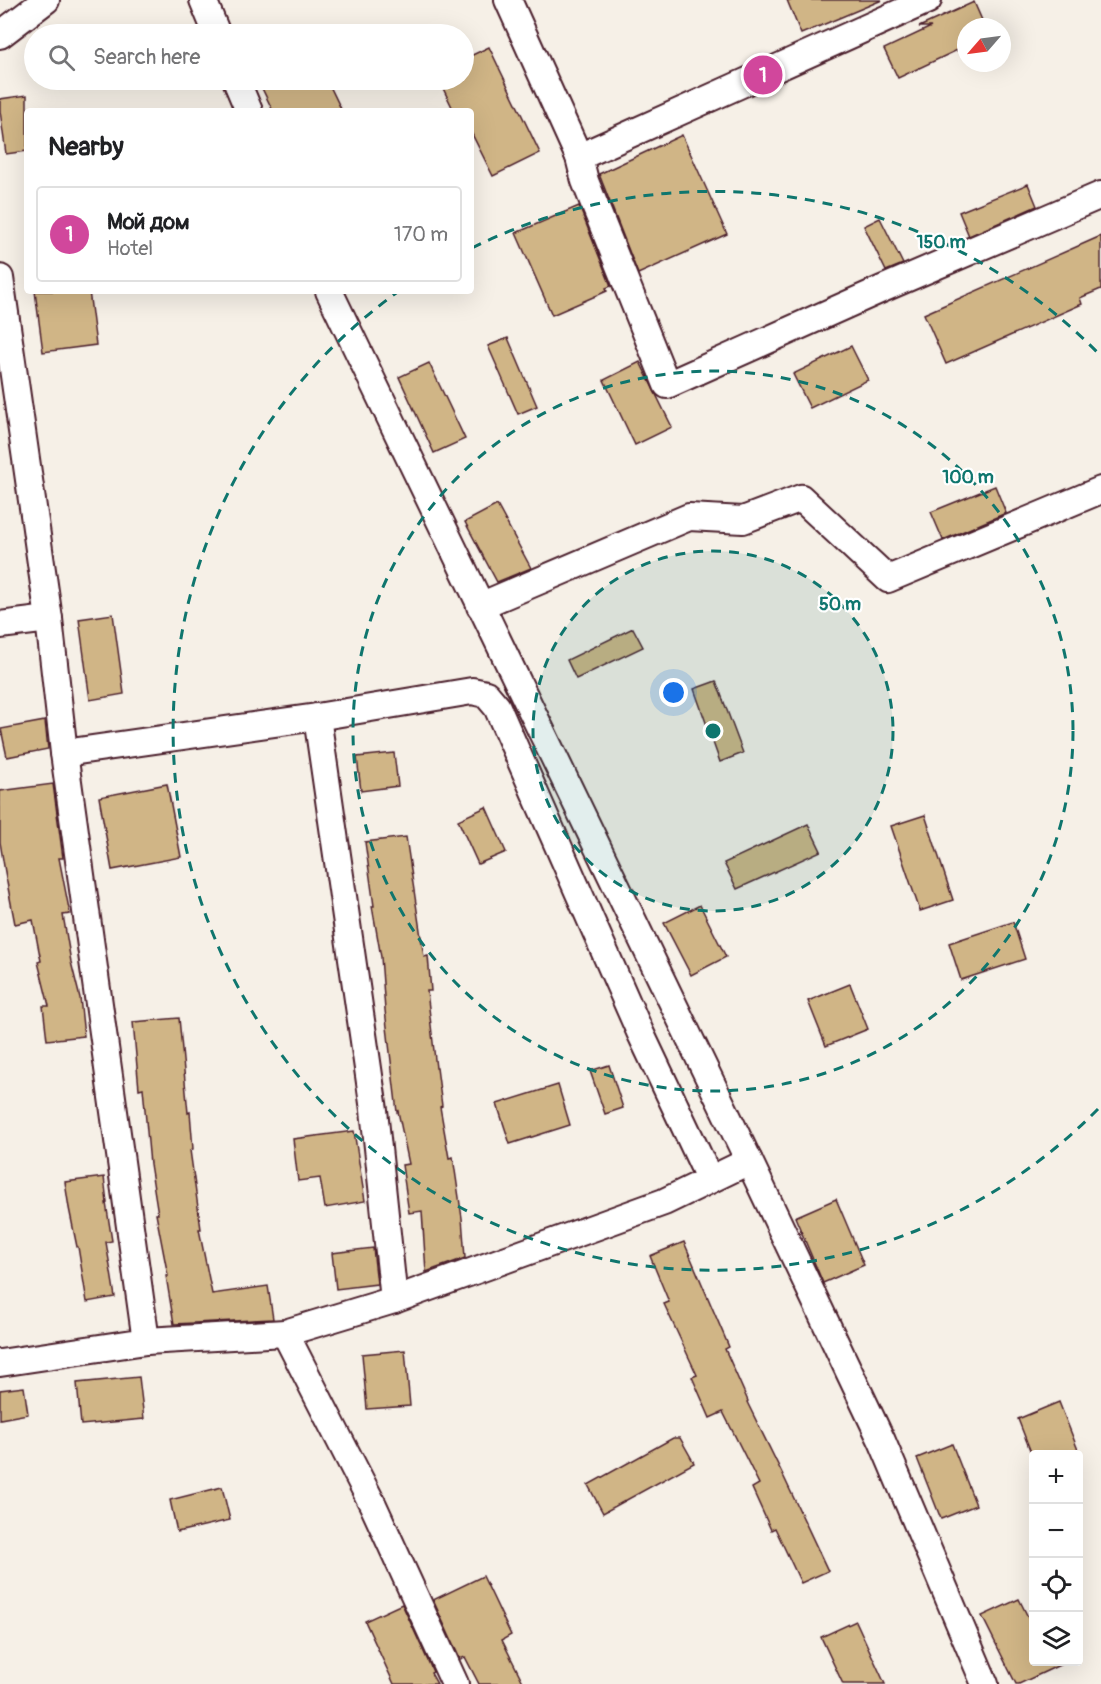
<!DOCTYPE html>
<html lang="en">
<head>
<meta charset="utf-8">
<style>
  body { margin:0; font-family:Pangolin,sans-serif; background:#f2f2f2; color:#202124 }
  .controls { position:absolute; right:18px; bottom:18px; display:grid; overflow:hidden; border-radius:6px; box-shadow:0 6px 24px #0002 }
  .controls button { width:54px; height:54px; display:grid; place-items:center; padding:0; border:0; border-bottom:2px solid #e0e0e0; background:#fff; color:#202124; font:30px sans-serif }
  .compass { position:absolute; left:957px; top:18px; width:54px; height:54px; border-radius:50%; background:#fff; box-shadow:0 6px 24px #0002; rotate:242deg }
  .you { position:absolute; left:674px; top:693px; width:21px; height:21px; margin:-15px; border:4px solid #fff; border-radius:50%; background:#1a73e8; box-shadow:0 0 0 9px #1a73e833 }
  .badge { display:grid; place-items:center; width:39px; height:39px; border-radius:50%; background:#111827; color:#fff; font-size:20px; font-weight:700 }
  .pin { position:absolute; translate:-50% -50%; border:3px solid #fff; box-shadow:0 2px 6px #0006 }
  .list { margin:0; padding:0; list-style:none }
  h2 { display:flex; justify-content:space-between; align-items:center; height:78px; margin:0; padding:0 24px; font-size:26px }
  h2 small { font-size:20px; font-weight:400; color:#757577 }
  .list li { display:grid; grid-template-columns:39px 1fr auto; gap:18px; align-items:center; box-sizing:border-box; height:96px; margin:0 12px 12px; padding:0 12px; border:2px solid #e0e0e0; border-radius:6px }
  .list b { display:block; font-size:22px; white-space:nowrap }
  .list p { margin:0; font-size:20px; white-space:nowrap; color:#757577 }
  .list em { font-size:20px; font-style:normal; color:#757577 }
  .icon { flex:none; width:33px; height:33px; fill:none; stroke:currentColor; stroke-width:2; stroke-linecap:round; stroke-linejoin:round }
  .map { position:relative; flex:none; width:1101px; height:1684px; overflow:hidden }
  .search { position:absolute; background:#fff; box-shadow:0 6px 24px #0002; left:24px; top:24px; width:450px; height:66px; display:flex; align-items:center; gap:15px; box-sizing:border-box; padding:0 21px; border-radius:33px; color:#757577; font-size:22px }
  .panel { position:absolute; background:#fff; box-shadow:0 6px 24px #0002; left:24px; top:108px; width:450px; height:186px; border-radius:6px }
  .map>svg:first-child { display:block }
  .building { fill:#d0b586; stroke:#4a1f2b; stroke-width:1.5 }
  .lines { fill:none; stroke-linecap:round; stroke-linejoin:round }
  .minor-casing { stroke:#4a1f2b; stroke-width:30 }
  .minor { stroke:#fff; stroke-width:26 }
  .ring { fill:none; stroke:#0f766e; stroke-width:3; stroke-dasharray:10 8 }
  .centre { fill:#0f766e; stroke:#fff; stroke-width:3 }
  .ring-label { font-size:18px; text-anchor:middle; font-weight:bold; fill:#0f766e; stroke:#fff; stroke-width:4.5; stroke-linejoin:round; paint-order:stroke }
</style>
</head>
<body>
<div class="map">
<svg width="1101" height="1684" viewBox="0 0 1101 1684">
  <rect width="100%" height="100%" fill="#f6f0e7"/>
  <filter id="ink" filterUnits="userSpaceOnUse"><feTurbulence type="fractalNoise" baseFrequency=".0167" numOctaves="2"/><feDisplacementMap in="SourceGraphic" scale="12" xChannelSelector="R" yChannelSelector="G"/><feConvolveMatrix kernelMatrix="1 2 1 2 8 2 1 2 1" color-interpolation-filters="sRGB"/></filter>
  <g filter="url(#ink)">
    <g class="building">
      <path d="M 787,0 L 882,0 L 801,34 Z"/>
      <path d="M 974,2 L 985,27 L 966,27 L 966,46 L 898,78 L 884,49 L 931,27 L 919,27 Z"/>
      <path d="M 489,47 L 540,153 L 493,176 L 471,132 L 471,111 L 454,111 L 439,80 L 464,80 L 464,59 Z"/>
      <path d="M 258,80 L 327,80 L 342,111 L 273,111 Z"/>
      <path d="M 27,95 L 27,151 L 6,154 L 0,111 L 0,99 Z"/>
      <path d="M 682,135 L 727,234 L 638,274 L 599,174 Z"/>
      <path d="M 1028,184 L 1037,206 L 969,236 L 959,212 Z"/>
      <path d="M 579,206 L 611,286 L 606,288 L 607,291 L 552,315 L 516,233 Z"/>
      <path d="M 880,218 L 903,264 L 886,271 L 864,226 Z"/>
      <path d="M 1101,236 L 1101,289 L 1080,298 L 1082,304 L 946,364 L 924,314 Z"/>
      <path d="M 35,291 L 89,291 L 96,345 L 43,352 Z"/>
      <path d="M 508,338 L 537,406 L 518,414 L 488,346 Z"/>
      <path d="M 851,346 L 868,380 L 810,408 L 793,374 Z"/>
      <path d="M 640,362 L 672,427 L 635,445 L 604,380 Z"/>
      <path d="M 429,363 L 465,439 L 434,453 L 399,377 Z"/>
      <path d="M 995,486 L 1006,513 L 943,540 L 931,512 Z"/>
      <path d="M 497,505 L 531,568 L 497,582 L 465,522 Z"/>
      <path d="M 113,614 L 124,694 L 90,700 L 79,619 Z"/>
      <path d="M 633,628 L 643,647 L 576,679 L 567,660 Z"/>
      <path d="M 716,681 L 743,753 L 720,762 L 694,689 Z"/>
      <path d="M 45,721 L 48,749 L 7,757 L 1,729 Z"/>
      <path d="M 394,753 L 398,786 L 361,791 L 357,757 Z"/>
      <path d="M 53,784 L 63,858 L 59,858 L 70,914 L 63,915 L 71,962 L 80,998 L 84,1036 L 47,1040 L 43,1006 L 49,1006 L 38,962 L 41,961 L 33,920 L 15,924 L 5,872 L 0,842 L 0,791 Z"/>
      <path d="M 167,784 L 181,857 L 112,870 L 99,797 Z"/>
      <path d="M 486,807 L 506,852 L 478,864 L 458,820 Z"/>
      <path d="M 925,815 L 953,900 L 920,911 L 891,826 Z"/>
      <path d="M 808,824 L 821,851 L 737,889 L 724,863 Z"/>
      <path d="M 406,837 L 424,957 L 428,956 L 431,991 L 427,991 L 436,1068 L 437,1068 L 442,1106 L 440,1107 L 449,1158 L 453,1157 L 462,1218 L 465,1258 L 426,1272 L 422,1211 L 409,1213 L 402,1165 L 409,1164 L 398,1111 L 397,1112 L 385,1010 L 381,957 L 372,906 L 374,906 L 365,842 Z"/>
      <path d="M 700,905 L 726,957 L 691,975 L 664,923 Z"/>
      <path d="M 1013,922 L 1025,959 L 961,980 L 949,943 Z"/>
      <path d="M 850,984 L 868,1029 L 826,1046 L 808,1001 Z"/>
      <path d="M 179,1018 L 188,1113 L 190,1112 L 193,1149 L 190,1150 L 201,1229 L 199,1229 L 212,1294 L 268,1286 L 273,1319 L 174,1324 L 166,1276 L 168,1276 L 156,1214 L 158,1214 L 150,1164 L 143,1088 L 139,1089 L 133,1022 Z"/>
      <path d="M 609,1065 L 623,1108 L 605,1114 L 590,1071 Z"/>
      <path d="M 558,1085 L 570,1125 L 510,1144 L 497,1104 Z"/>
      <path d="M 354,1131 L 365,1201 L 325,1208 L 320,1178 L 298,1181 L 293,1139 Z"/>
      <path d="M 104,1177 L 107,1203 L 106,1203 L 112,1241 L 106,1242 L 115,1297 L 87,1302 L 78,1247 L 77,1247 L 69,1208 L 65,1182 Z"/>
      <path d="M 836,1199 L 864,1265 L 823,1283 L 795,1217 Z"/>
      <path d="M 684,1242 L 729,1347 L 725,1349 L 748,1401 L 747,1402 L 782,1473 L 828,1571 L 801,1583 L 775,1528 L 771,1530 L 752,1488 L 759,1484 L 723,1412 L 710,1418 L 692,1377 L 697,1375 L 664,1304 L 669,1302 L 650,1256 Z"/>
      <path d="M 373,1248 L 377,1284 L 336,1289 L 332,1253 Z"/>
      <path d="M 405,1350 L 410,1406 L 367,1409 L 362,1354 Z"/>
      <path d="M 139,1377 L 144,1419 L 81,1425 L 77,1383 Z"/>
      <path d="M 24,1387 L 28,1414 L 0,1419 L 0,1390 Z"/>
      <path d="M 1059,1402 L 1080,1455 L 1032,1455 L 1018,1419 Z"/>
      <path d="M 673,1438 L 680,1438 L 694,1463 L 603,1513 L 588,1485 Z"/>
      <path d="M 952,1444 L 976,1505 L 941,1519 L 917,1458 Z"/>
      <path d="M 222,1487 L 230,1520 L 177,1532 L 170,1500 Z"/>
      <path d="M 483,1576 L 511,1635 L 502,1640 L 524,1684 L 479,1684 L 465,1657 L 460,1659 L 433,1600 Z"/>
      <path d="M 1019,1599 L 1034,1629 L 1034,1662 L 1066,1662 L 1019,1684 L 1016,1684 L 982,1616 Z"/>
      <path d="M 402,1604 L 433,1672 L 431,1673 L 437,1684 L 394,1684 L 365,1621 Z"/>
      <path d="M 856,1621 L 885,1684 L 843,1684 L 821,1637 Z"/>
    </g>
    <g class="lines">
      <defs>
        <g id="minor">
          <path d="M 203,0 L 217,34"/>
          <path d="M 508,0 L 579,157 L 585,181 L 667,385 L 882,289 L 1101,195"/>
          <path d="M 0,35 L 46,0"/>
          <path d="M 236,80 L 249,111"/>
          <path d="M 579,157 L 928,0"/>
          <path d="M 0,278 L 49,619 L 64,753 L 146,1341"/>
          <path d="M 329,291 L 749,1161 L 882,1441 L 985,1684"/>
          <path d="M 480,606 L 689,517 L 743,520 L 801,498 L 888,579 L 1101,490"/>
          <path d="M 0,625 L 49,619"/>
          <path d="M 317,717 L 472,691 L 486,694 L 497,707 L 640,1032 L 710,1180"/>
          <path d="M 64,753 L 317,717 L 374,1110 L 394,1300"/>
          <path d="M 285,1333 L 373,1505 L 455,1684"/>
          <path d="M 0,1363 L 146,1341 L 285,1333 L 394,1300 L 664,1202 L 749,1161"/>
        </g>
      </defs>
      <use href="#minor" class="minor-casing"/>
      <use href="#minor" class="minor"/>
    </g>
  </g>
  <circle cx="713" cy="731" r="180" fill="#0f766e" fill-opacity=".12"/>
  <g class="ring">
    <circle cx="713" cy="731" r="180"/>
    <circle cx="713" cy="731" r="360"/>
    <path d="M1098 1109A540 540 0 1 1 399 291M472 248A540 540 0 0 1 1098 353"/>
  </g>
  <circle cx="713" cy="731" r="9" class="centre"/>
  <g class="ring-label">
    <text x="941" y="248">150 m</text>
    <text x="968" y="483">100 m</text>
    <text x="840" y="610">50 m</text>
  </g>
</svg>
<div class="controls">
<button>+</button>
<button>−</button>
<button><svg class="icon" aria-label="locate" viewBox="0 0 24 24"><circle cx="12" cy="12" r="6"/><path d="M12 2v4M12 18v4M2 12h4M18 12h4"/></svg></button>
<button><svg class="icon" aria-label="layers" viewBox="0 0 24 24"><path d="M12 4l9 5-9 5-9-5zM3 14l9 5 9-5"/></svg></button>
</div>
<svg class="compass" viewBox="-18 -18 36 36"><path d="M0-13l5 13h-10z" fill="#e53935"/><path d="M0 13l5-13h-10z" fill="#757577"/></svg>
<div class="you"></div>
<div class="pin badge" style="left:763px;top:75px;background:#d1479c">1</div>
<div class="search"><svg class="icon" aria-label="search" viewBox="0 0 24 24"><circle cx="10" cy="10" r="6"/><path d="M15 15l6 6"/></svg>Search here</div>
<section class="panel">
<h2>Nearby<small></small></h2>
<ul class="list">
<li><span class="badge" style="background:#d1479c">1</span><div><b>Мой дом</b><p>Hotel</p></div><em>170 m</em></li>
</ul>
</section>
</div>
</body>
</html>
